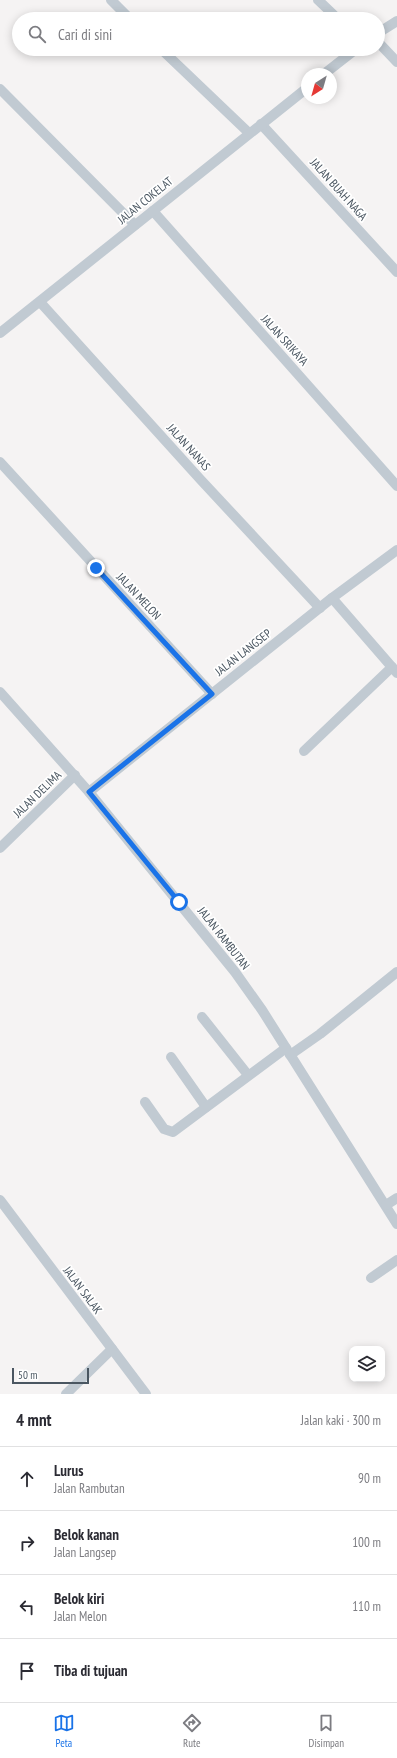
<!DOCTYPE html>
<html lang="id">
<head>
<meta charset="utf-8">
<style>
  body { margin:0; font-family:"PT Sans Narrow",sans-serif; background:#f2f2f3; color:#2b2b33 }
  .controls { position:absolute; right:12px; bottom:12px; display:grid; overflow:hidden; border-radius:8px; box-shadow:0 2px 10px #0003 }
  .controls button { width:36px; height:36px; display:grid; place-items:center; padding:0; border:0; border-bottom:1px solid #e1e1e2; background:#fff; color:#2b2b33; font:20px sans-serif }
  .compass { position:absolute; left:301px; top:68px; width:36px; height:36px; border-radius:50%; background:#fff; box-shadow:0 2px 10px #0003; rotate:217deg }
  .scale { position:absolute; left:12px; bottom:10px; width:77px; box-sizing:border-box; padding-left:4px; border:2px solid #4a5661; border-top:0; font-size:11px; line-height:14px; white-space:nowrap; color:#4a5661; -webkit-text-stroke:3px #fff; paint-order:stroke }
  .stop { position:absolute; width:12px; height:12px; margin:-9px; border:3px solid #1a73e8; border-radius:50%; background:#fff }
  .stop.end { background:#1a73e8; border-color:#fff; box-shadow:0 1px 4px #0008 }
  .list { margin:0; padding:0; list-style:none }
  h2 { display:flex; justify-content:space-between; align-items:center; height:52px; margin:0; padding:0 16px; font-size:17px }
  h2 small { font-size:13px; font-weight:400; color:#7c7c81 }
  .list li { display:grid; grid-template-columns:26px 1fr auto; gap:12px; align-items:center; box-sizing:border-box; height:64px; padding:0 16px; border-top:1px solid #e1e1e2 }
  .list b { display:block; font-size:15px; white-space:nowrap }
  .list p { margin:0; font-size:13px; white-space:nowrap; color:#7c7c81 }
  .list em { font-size:13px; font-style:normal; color:#7c7c81 }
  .icon { flex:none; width:22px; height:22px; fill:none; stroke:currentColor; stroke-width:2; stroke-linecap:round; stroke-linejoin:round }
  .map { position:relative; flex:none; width:397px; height:1394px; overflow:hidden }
  .search { position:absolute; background:#fff; box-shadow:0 2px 10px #0003; left:12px; right:12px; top:12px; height:44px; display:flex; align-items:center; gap:10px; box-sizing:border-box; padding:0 14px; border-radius:22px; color:#7c7c81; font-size:15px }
  .sheet { height:308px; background:#fff }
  nav { display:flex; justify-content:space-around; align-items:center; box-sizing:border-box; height:56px; border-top:1px solid #e1e1e2; background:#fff; font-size:11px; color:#7c7c81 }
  nav a { display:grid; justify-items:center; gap:2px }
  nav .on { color:#1a73e8 }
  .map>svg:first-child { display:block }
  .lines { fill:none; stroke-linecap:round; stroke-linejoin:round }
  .minor { stroke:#c1cad2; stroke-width:10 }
  .route { stroke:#1a73e8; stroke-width:5 }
  .labels { text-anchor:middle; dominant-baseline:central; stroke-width:3.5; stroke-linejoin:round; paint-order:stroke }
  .street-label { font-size:12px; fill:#4a5661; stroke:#fff }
</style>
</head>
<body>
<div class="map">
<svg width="397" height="1394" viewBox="0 0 397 1394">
  <rect width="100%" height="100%" fill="#f5f3f3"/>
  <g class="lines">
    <g class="minor">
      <path d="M 111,0 L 130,19"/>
      <path d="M 318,0 L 338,19"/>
      <path d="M 378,33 L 397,21"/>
      <path d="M 378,42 L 397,62"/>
      <path d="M 161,49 L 249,133"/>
      <path d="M 324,74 L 356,49"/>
      <path d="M 0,89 L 135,225"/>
      <path d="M 261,124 L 397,272"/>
      <path d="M 153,211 L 397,486"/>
      <path d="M 40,302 L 200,479 L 320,608"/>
      <path d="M 0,333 L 307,88"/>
      <path d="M 0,462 L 212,694"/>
      <path d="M 332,598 L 397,673"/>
      <path d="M 0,692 L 89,792 L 235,972 L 262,1010 L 397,1224"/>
      <path d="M 304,751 L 392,667"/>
      <path d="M 89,792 L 332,598 L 397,550"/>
      <path d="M 0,848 L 75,775"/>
      <path d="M 202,1017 L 248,1075"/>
      <path d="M 290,1055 L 320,1034 L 397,972"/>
      <path d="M 171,1057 L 206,1107"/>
      <path d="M 145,1102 L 164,1129 L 173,1132 L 286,1048"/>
      <path d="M 0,1200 L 146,1394"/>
      <path d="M 386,1205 L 397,1198"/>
      <path d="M 371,1278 L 397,1260"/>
      <path d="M 66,1394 L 112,1349"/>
    </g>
  </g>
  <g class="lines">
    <path class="route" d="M 96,568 L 212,694 L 89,792 L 179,902"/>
  </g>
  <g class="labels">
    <g class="street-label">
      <text transform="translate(339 189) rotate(48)">JALAN BUAH NAGA</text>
      <text transform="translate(145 200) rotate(-39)">JALAN COKELAT</text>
      <text transform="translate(285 340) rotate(48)">JALAN SRIKAYA</text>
      <text transform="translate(189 447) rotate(48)">JALAN NANAS</text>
      <text transform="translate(139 596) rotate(47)">JALAN MELON</text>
      <text transform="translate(243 652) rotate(-38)">JALAN LANGSEP</text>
      <text transform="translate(37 794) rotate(-44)">JALAN DELIMA</text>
      <text transform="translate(224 938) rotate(52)">JALAN RAMBUTAN</text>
      <text transform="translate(83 1290) rotate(53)">JALAN SALAK</text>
    </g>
  </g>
</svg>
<div class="controls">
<button><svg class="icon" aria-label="layers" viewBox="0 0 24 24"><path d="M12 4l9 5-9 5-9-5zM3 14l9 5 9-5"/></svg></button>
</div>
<svg class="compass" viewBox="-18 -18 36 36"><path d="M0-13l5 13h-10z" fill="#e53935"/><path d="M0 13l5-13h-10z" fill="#7c7c81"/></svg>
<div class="scale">50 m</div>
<div class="stop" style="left:179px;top:902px"></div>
<div class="stop end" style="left:96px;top:568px"></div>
<div class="search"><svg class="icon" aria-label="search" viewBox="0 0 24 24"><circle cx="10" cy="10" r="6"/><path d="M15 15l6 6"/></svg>Cari di sini</div>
</div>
<section class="sheet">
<h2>4 mnt<small>Jalan kaki · 300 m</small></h2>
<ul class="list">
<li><svg class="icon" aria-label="ahead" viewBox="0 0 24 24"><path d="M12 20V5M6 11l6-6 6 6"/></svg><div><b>Lurus</b><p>Jalan Rambutan</p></div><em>90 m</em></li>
<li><svg class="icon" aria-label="right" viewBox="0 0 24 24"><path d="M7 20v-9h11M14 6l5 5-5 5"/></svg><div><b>Belok kanan</b><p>Jalan Langsep</p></div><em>100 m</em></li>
<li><svg class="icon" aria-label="left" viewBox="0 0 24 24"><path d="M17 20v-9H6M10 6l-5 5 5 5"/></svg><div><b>Belok kiri</b><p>Jalan Melon</p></div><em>110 m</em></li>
<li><svg class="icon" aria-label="arrive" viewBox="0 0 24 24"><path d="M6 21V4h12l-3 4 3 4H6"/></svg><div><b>Tiba di tujuan</b></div></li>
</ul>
</section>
<nav>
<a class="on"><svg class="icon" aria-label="map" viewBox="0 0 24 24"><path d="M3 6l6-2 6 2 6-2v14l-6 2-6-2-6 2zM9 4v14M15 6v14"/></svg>Peta</a>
<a><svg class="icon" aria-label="directions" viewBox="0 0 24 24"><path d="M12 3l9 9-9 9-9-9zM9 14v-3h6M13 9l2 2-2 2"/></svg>Rute</a>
<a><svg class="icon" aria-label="saved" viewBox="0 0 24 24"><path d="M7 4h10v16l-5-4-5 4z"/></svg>Disimpan</a>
</nav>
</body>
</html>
